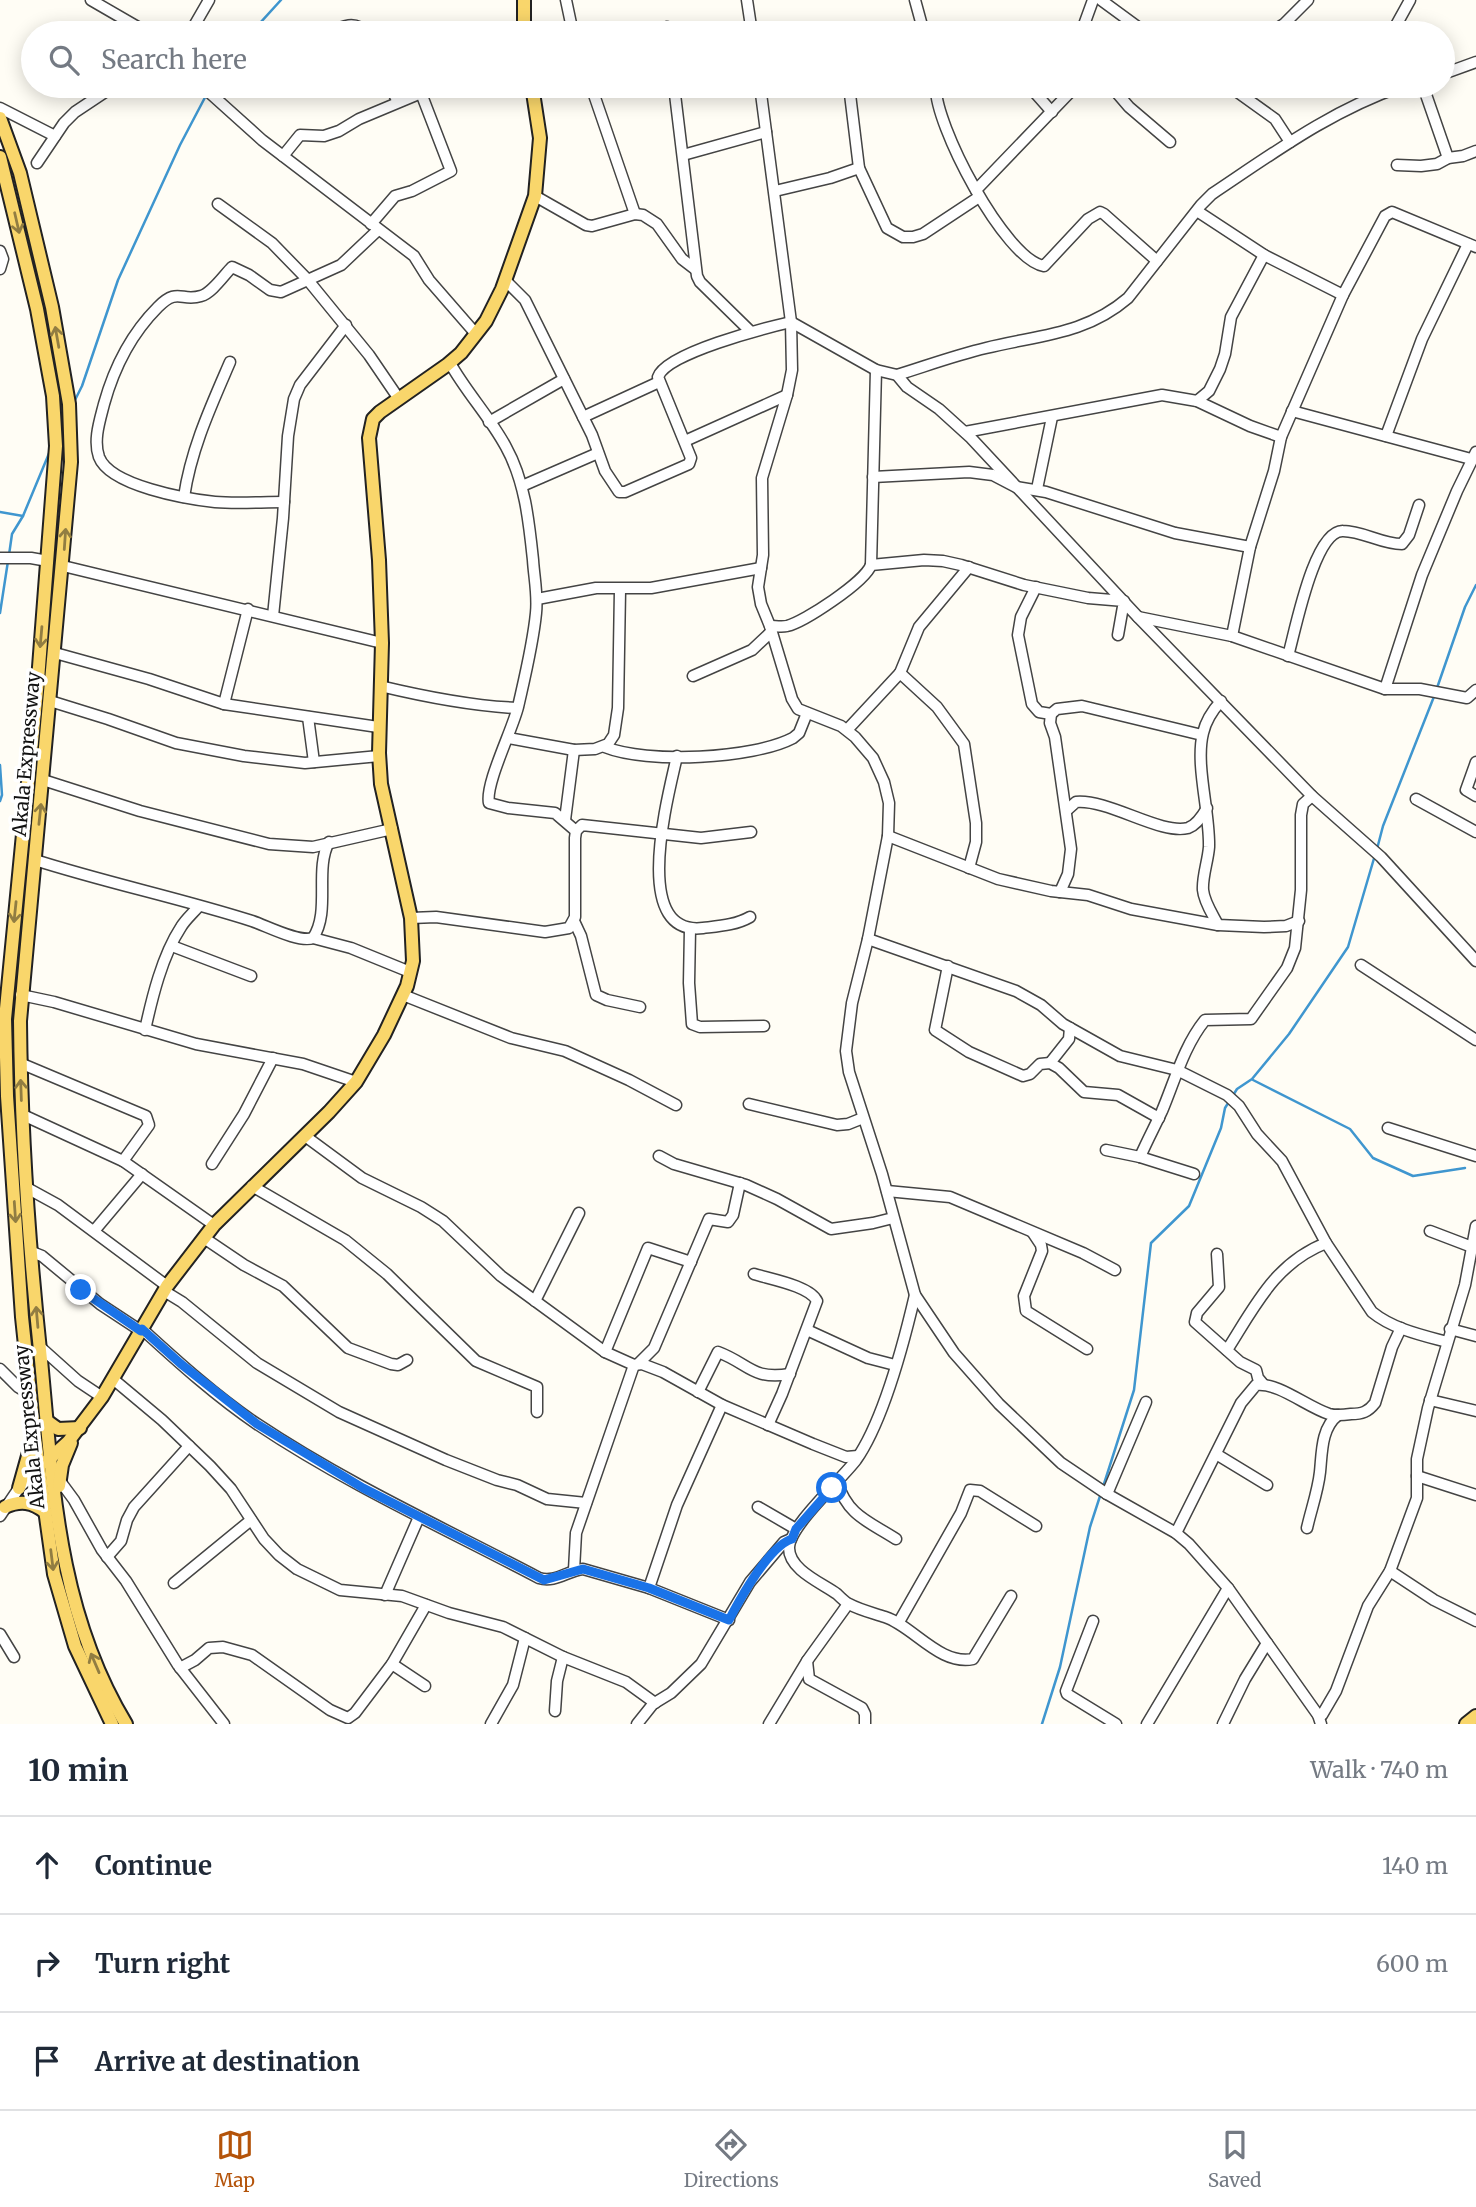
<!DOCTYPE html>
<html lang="en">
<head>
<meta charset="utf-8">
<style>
  body { margin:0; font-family:Merriweather,serif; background:#f6f6f7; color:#1f2937 }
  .stop { position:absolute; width:21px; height:21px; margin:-16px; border:5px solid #1a73e8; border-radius:50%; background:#fff }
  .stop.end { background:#1a73e8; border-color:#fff; box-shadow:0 2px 7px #0008 }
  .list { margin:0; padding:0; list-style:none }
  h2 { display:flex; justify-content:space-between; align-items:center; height:91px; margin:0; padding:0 28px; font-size:30px }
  h2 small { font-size:23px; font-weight:400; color:#747a83 }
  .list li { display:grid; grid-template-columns:46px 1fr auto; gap:21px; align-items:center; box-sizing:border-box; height:98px; padding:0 28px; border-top:2px solid #e0e1e3 }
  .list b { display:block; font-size:26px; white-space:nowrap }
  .list em { font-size:23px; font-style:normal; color:#747a83 }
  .icon { flex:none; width:38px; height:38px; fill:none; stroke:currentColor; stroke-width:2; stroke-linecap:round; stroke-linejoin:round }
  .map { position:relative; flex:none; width:1476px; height:1724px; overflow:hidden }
  .search { position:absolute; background:#fff; box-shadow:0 4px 18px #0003; left:21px; right:21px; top:21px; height:77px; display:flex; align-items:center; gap:18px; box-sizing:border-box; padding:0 24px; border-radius:38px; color:#747a83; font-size:26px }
  .sheet { height:385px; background:#fff }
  nav { display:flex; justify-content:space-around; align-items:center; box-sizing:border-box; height:98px; border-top:2px solid #e0e1e3; background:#fff; font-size:19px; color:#747a83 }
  nav a { display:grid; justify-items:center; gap:4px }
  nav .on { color:#b45309 }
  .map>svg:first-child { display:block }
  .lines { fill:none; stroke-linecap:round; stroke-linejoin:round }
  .stream { stroke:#3f96cf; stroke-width:2.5 }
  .minor-casing { stroke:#444; stroke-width:13 }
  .major-casing { stroke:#222; stroke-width:16 }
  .minor { stroke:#fff; stroke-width:10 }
  .major { stroke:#f9d66b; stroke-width:12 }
  .oneway { stroke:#917d42 }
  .route { stroke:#1a73e8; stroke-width:9 }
  .labels { text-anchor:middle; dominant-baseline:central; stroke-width:7; stroke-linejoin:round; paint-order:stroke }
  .street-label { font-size:19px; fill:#111; stroke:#fff }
</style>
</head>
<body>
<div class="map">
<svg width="1476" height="1724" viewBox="0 0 1476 1724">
  <rect width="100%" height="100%" fill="#fffdf5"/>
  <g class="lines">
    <g class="stream">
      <path d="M 251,33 L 281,0"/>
      <path d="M 73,404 L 82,386 L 118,280 L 180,145 L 211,86"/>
      <path d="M 0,512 L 23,516"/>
      <path d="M 9,555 L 12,534 L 23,516 L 50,451"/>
      <path d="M 0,613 L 8,561"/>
      <path d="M 1437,688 L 1465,607 L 1476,585"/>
      <path d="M 0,765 L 2,795 L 0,801"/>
      <path d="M 1377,849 L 1383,826 L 1435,694"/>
      <path d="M 1253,1080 L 1350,1129 L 1373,1158 L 1413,1176 L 1465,1168"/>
      <path d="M 1103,1487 L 1134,1390 L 1151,1243 L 1189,1206 L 1221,1128 L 1225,1108 L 1237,1089 L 1252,1079 L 1289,1034 L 1348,947 L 1375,855"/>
      <path d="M 1042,1724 L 1060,1667 L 1090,1527 L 1101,1493"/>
    </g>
    <defs>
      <g id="minor">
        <path d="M 91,0 L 148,33"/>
        <path d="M 566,0 L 573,33"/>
        <path d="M 747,0 L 752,33"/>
        <path d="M 915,0 L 924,33"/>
        <path d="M 1101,0 L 1146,33"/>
        <path d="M 667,27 L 668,33"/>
        <path d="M 1394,29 L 1410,0"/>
        <path d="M 190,33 L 209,0"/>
        <path d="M 330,33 C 342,26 356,20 365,33"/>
        <path d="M 892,33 L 921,26"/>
        <path d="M 1081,33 L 1093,0"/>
        <path d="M 1270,33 L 1284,24 L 1308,0"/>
        <path d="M 1443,74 L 1476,62"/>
        <path d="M 202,86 L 262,140 L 414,256 L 429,280 L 476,334"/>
        <path d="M 390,86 L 398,102"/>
        <path d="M 591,86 L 635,214"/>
        <path d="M 674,86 L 697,276 L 700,282 L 751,332"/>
        <path d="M 760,86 L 791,322 L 792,370 L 787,395 L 762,478 L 763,555 L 758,587 L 761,604 L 770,626 L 792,699 L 798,709 L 841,726 L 855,737 L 873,758 L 884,782 L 889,803 L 888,836 L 868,939 L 852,1003 L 846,1051 L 849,1072 L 882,1174 L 915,1295 L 954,1353 L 999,1404 L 1061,1463 L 1107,1494 L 1176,1533 L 1189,1544 L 1228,1588 L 1318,1715 L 1321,1724"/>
        <path d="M 849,86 L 859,168 L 887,228 L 903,237 L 913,237 L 923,234 L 979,197"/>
        <path d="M 936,86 C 933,122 1005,260 1044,266 L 1088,219 L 1100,212 L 1104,214 L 1157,261"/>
        <path d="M 1029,86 L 1052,112"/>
        <path d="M 1111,86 L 1129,107 L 1170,142"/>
        <path d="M 1229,86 L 1275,119 L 1290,142"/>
        <path d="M 1423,86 L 1448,158"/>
        <path d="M 0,108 L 55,136"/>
        <path d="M 683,155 L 766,132"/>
        <path d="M 283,156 L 300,135 L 324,136 L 339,131 L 359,119 L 438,86"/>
        <path d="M 37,163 L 64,123 L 75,112 L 114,86"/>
        <path d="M 1397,165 L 1421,166 L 1437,164 L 1448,158 L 1463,156 L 1476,151"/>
        <path d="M 976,190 L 1076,86"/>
        <path d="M 775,191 L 830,178 L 859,168"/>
        <path d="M 535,196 L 586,225 L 592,226 L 635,214 L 643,215 L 657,224 L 682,259 L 695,269"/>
        <path d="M 218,204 L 272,243 L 307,279 L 369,355 L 399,399"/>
        <path d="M 1197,211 L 1264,255 L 1343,295"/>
        <path d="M 371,224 L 395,196 L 412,191 L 451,171 L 421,93"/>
        <path d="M 0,251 L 3,259 L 0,269"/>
        <path d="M 505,280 L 525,300 L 592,435 L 605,471 L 619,492 L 625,492 L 689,464 L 691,458 L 658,377 C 666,353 765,328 791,322 L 876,370 L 897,375 L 907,387 L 939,409 L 971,438 L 1138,617 L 1312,796 L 1381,857 L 1476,961"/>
        <path d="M 450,363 C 466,392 490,417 506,447 C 525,481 529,522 533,560 C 534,577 538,595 536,613 C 533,644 525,676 518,707 C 512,731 485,784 489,803 L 508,808 L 555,813 L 576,831"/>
        <path d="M 897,375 C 926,366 956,355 986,348 C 1038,335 1085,335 1128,298 L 1201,205 L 1212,194 C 1275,152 1330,111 1402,86"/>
        <path d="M 1197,401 L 1209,391 L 1220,369 L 1225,354 L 1231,317 L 1264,255"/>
        <path d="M 1292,411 L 1471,459"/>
        <path d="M 583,417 L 659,382"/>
        <path d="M 489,422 L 564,379"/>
        <path d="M 965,432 L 1162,395 L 1197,401 L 1250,426 L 1281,437"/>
        <path d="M 1386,436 L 1422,339 L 1468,244"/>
        <path d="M 685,441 L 787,395"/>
        <path d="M 873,477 L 969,472 L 993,475 L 1016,487 L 1046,492 L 1175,533 L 1250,547"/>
        <path d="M 522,486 L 598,453"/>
        <path d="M 1037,489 L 1052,417"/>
        <path d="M 184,497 C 191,449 211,406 230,362"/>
        <path d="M 284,502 C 261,502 237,504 215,502 C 187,499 110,486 99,457 C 93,440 100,420 104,404 C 114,368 131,334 158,307 C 178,287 181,302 201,296 C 212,293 224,275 232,267 L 249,275 L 270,290 L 281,292 L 341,265 L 378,230"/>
        <path d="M 0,558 L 31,558 L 48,561"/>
        <path d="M 871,565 L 876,370"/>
        <path d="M 63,566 L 382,643"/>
        <path d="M 1036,587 L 1021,617 L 1018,635 L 1032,704 L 1039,712 L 1051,714 L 1057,709 L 1082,706 L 1202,735"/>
        <path d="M 537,599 L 596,588 L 651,588 L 761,568"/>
        <path d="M 273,616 L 283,518 L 288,436 L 294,399 L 300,385 L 346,325"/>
        <path d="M 1138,617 L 1232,636 L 1385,689 L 1420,689 L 1467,698 L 1476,690"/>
        <path d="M 770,626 C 775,626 782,627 787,626 C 804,622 865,582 871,565 L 924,560 L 943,561 L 961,565 L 1024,585 L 1088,598 L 1124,601 L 1118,635"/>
        <path d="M 1232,636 L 1250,547 L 1274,471 L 1281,437 L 1343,295 L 1385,216 L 1392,212 L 1476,247"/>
        <path d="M 55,653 L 149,679 L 224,704 L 378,727"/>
        <path d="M 1288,656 C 1295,632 1314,530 1343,531 C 1363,531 1381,544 1402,544 L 1409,535 L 1419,505"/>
        <path d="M 900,673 L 919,627 L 969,567"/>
        <path d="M 693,676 L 752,650 L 771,632"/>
        <path d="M 380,686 C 426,697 471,706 517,708"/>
        <path d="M 1385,689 L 1422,575 L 1457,491 L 1476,452"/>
        <path d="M 50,701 L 108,719 L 176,743 L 244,756 L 305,763 L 379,756"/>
        <path d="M 224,704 L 248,609"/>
        <path d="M 1051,714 L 1050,723 L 1055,737 L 1071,849 L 1068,874 L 1060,892"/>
        <path d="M 308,717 L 314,762"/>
        <path d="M 847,730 L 900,673 L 937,707 L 964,744 L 976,823 L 976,842 L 969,868"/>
        <path d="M 508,738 L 574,750 L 595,749 L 608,744 L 614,735 L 618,708 L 620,590"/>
        <path d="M 605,747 C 647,764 753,759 793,738 L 799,733 L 807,713"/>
        <path d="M 677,756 C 669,793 629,937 703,928 C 720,926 736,925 750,917"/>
        <path d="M 1476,762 L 1466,790 L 1476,796"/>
        <path d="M 43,780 L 140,811 L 269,844 L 313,847 L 392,829"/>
        <path d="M 1416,799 L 1476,832"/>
        <path d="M 1066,811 L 1076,802 C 1109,799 1160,835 1188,828 C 1197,825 1203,815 1207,808"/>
        <path d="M 565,820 L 574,750"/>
        <path d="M 888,836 L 998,879 L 1051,891 L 1088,895 L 1131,909 L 1218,925 L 1264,927 L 1286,926 L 1299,921"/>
        <path d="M 35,860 C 107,883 180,898 252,921 C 267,926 299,943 313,938 L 351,948 L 410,972"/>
        <path d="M 411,918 L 436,917 L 545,932 L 569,928 L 575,917 L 575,838 L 576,831 L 582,825 L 701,838 L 751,832"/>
        <path d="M 574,921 L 581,936 L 596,995 L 607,1000 L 640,1007"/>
        <path d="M 1218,925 C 1213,915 1204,902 1203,890 C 1202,877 1208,861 1209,847 C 1210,812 1195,765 1203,733 C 1206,720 1212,711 1221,701"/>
        <path d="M 690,929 L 689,983 L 692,1024 L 700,1027 L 764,1026"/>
        <path d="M 313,938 C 331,911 314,870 329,842"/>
        <path d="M 868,939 L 1016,991 L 1041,1005 L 1063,1024 L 1120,1056 L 1177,1070 L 1227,1095 L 1239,1106 L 1257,1134 L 1282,1161 L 1326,1243 L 1372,1312 C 1393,1329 1421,1335 1447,1342"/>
        <path d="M 172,946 L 251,976"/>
        <path d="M 1361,965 L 1476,1040"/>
        <path d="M 948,966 L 935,1030 L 969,1052 L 1023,1076 L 1030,1074 L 1040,1064 L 1050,1063 L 1059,1068 L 1084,1092 L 1118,1095 L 1159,1118"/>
        <path d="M 21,995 L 54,1002 L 196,1044 L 303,1064 L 356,1082"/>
        <path d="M 403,995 L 511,1038 L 565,1051 L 629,1080 L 676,1105"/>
        <path d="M 145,1030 C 152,998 162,956 181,927 C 185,920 193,913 198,907"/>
        <path d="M 20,1063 L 146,1116 L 149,1125 L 123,1161"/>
        <path d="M 1050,1063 L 1069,1039 L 1070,1028"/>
        <path d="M 749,1104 L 837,1125 L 848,1124 L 863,1118"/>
        <path d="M 23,1115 L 123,1161 L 214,1225"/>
        <path d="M 1388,1128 L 1476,1156"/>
        <path d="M 305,1136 L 362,1178 L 421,1207 L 443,1221 L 501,1276 L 605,1352 L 634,1365 L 642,1364 L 663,1372 L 722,1405 L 813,1444 L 846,1457 L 858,1456"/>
        <path d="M 1106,1150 L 1140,1157 L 1194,1174"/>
        <path d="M 659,1156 L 674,1164 L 746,1185 L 777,1199 L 831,1229 L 873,1223 L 893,1218"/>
        <path d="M 1140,1157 C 1147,1141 1155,1126 1162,1111 C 1175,1080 1184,1046 1205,1020 L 1251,1019 L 1287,968 L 1295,948 L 1301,890 L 1301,815 L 1303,804 L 1312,796"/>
        <path d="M 212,1164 L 244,1114 L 273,1058"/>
        <path d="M 252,1186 L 345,1240 L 387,1274 L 476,1361 L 537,1387 L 537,1412"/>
        <path d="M 27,1188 L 58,1205 L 167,1286"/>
        <path d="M 887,1191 L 950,1197 L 1083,1253 L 1115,1270"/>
        <path d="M 94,1231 L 142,1174"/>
        <path d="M 1430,1231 L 1472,1247"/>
        <path d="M 1033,1233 L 1041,1245 L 1042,1251 L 1024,1296 L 1026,1311 L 1087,1349"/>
        <path d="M 204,1238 L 244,1265 L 283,1286 L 348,1348 L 391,1364 L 398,1365 L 407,1360"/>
        <path d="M 32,1252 L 42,1256 L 100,1304 L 141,1331"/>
        <path d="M 1217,1254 L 1219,1287 L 1197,1313 L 1195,1322 L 1240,1362 L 1256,1370 L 1258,1378 L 1263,1384"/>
        <path d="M 754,1274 C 770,1279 810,1286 817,1301 L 782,1394 L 768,1425"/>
        <path d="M 164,1291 L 182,1302 L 257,1363 L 339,1412 L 446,1460 L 497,1480 L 517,1485 L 547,1499 L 586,1503"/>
        <path d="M 915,1295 C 904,1342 884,1420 856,1460 C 842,1479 789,1526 789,1548 C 789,1570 822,1583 837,1594 C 841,1598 845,1602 849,1604 C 860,1610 873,1613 885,1617 C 913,1626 940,1666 973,1659 L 1011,1596"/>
        <path d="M 535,1301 L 579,1213"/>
        <path d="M 142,1329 C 178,1362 217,1397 257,1424 C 347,1484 444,1528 539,1578 C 555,1583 567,1571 583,1569 L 649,1588 L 729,1620"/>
        <path d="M 1450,1329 L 1476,1336"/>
        <path d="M 807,1330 L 868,1358 L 895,1365"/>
        <path d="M 39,1346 L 78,1381 L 102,1397"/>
        <path d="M 1227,1350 C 1255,1306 1275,1263 1326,1243"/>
        <path d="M 605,1352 L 648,1248 L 691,1262"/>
        <path d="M 638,1364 L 654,1348 L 709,1219 L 728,1222 L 733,1215 L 740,1183"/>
        <path d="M 0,1369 L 18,1387 L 31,1395"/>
        <path d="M 113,1379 L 162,1420 L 210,1466 L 231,1489 L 264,1539 L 279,1555 L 297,1569 L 340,1590 L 402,1596 L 449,1613 L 503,1627 L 563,1657 L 626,1682 L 655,1703"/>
        <path d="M 698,1392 L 718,1352 C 750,1364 751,1380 790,1374"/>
        <path d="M 1430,1400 L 1476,1411"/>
        <path d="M 1216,1454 L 1267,1485"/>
        <path d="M 1417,1476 L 1476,1495"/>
        <path d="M 60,1481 L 74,1500 L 102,1550 L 126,1581 L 178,1665 L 224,1724"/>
        <path d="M 837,1482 C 848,1516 868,1521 896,1539"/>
        <path d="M 1107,1494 L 1146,1402"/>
        <path d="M 758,1507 L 796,1529"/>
        <path d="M 0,1516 L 19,1488 L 39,1468"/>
        <path d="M 1307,1528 C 1311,1510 1318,1491 1320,1472 C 1322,1453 1321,1428 1338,1415"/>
        <path d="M 1176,1533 L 1241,1403 L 1256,1385 C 1278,1382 1307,1407 1329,1414 C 1336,1416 1344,1415 1351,1414 C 1362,1414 1368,1412 1375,1403 L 1392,1347 L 1401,1328"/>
        <path d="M 107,1557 L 121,1541 L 127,1520 L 134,1507 L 189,1446"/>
        <path d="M 574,1570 L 576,1533 L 634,1365"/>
        <path d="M 1390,1571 L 1434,1600 L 1476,1621"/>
        <path d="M 174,1583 L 251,1520"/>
        <path d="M 649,1588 L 677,1505 L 722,1405"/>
        <path d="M 385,1595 L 419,1517"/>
        <path d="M 1093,1621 L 1066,1691 L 1067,1694 L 1116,1724"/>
        <path d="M 899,1622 L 961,1513 L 970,1490 L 980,1491 L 1036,1526"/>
        <path d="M 0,1634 L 14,1657"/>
        <path d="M 807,1661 L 809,1679 L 862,1708 L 865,1714 L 865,1724"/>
        <path d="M 392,1664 L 425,1686"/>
        <path d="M 180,1668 L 195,1660 L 209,1648 L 223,1647 L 252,1655 L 330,1710 L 348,1718 L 355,1713 L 392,1664 L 426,1605"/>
        <path d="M 555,1711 L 557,1681 L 563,1657"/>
        <path d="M 1318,1715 L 1322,1715 L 1336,1691 L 1368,1606 L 1390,1571 L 1417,1498 L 1417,1459 L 1428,1408 L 1465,1285 L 1476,1226"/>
        <path d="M 491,1724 L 513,1685 L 525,1638"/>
        <path d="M 637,1724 L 653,1704 L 671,1693 L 701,1664 L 750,1582 L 784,1542 L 791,1539"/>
        <path d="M 769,1724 L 807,1661 L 848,1604"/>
        <path d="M 1147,1724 L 1228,1588"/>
        <path d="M 1223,1724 L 1245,1679 L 1267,1643"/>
      </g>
      <g id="major">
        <path d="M 524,33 L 524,0"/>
        <path d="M 0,118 L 20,173 L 52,307 L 69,404 L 71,462 L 20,1021 C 21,1134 29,1248 41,1360 C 53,1487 58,1612 126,1724"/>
        <path d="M 0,157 L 37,309 L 53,396 L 56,446 L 38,680 L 5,1019 L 7,1096 L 22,1317 L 34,1431 L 54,1574 L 75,1646 L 112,1724"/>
        <path d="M 47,1421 L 58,1429 L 80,1428"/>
        <path d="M 46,1462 L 68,1442 L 102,1397 L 167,1286 L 214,1225 L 329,1112 L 356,1082 L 384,1035 L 407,986 L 413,961 L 411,918 L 381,784 L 379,753 L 382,643 L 379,560 L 369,438 L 373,419 L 380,412 L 447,365 L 461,353 L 486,321 L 502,289 L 535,196 L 540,138 L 532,86"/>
        <path d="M 59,1486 L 62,1465 L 71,1443"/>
        <path d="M 19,1488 L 33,1438"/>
        <path d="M 5,1507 C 21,1500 32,1502 45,1512"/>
        <path d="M 1466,1724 L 1476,1716"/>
      </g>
    </defs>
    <use href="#minor" class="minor-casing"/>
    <use href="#major" class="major-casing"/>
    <use href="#minor" class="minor"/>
    <use href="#major" class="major"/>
  </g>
  <defs><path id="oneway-shaft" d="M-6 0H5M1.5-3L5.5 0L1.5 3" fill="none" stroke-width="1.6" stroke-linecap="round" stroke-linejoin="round" transform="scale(1.75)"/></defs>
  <g class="oneway">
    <use href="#oneway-shaft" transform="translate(17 223) rotate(77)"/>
    <use href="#oneway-shaft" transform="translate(57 337) rotate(-100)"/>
    <use href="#oneway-shaft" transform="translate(65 539) rotate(-86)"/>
    <use href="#oneway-shaft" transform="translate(41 637) rotate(95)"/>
    <use href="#oneway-shaft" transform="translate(40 814) rotate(-84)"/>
    <use href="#oneway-shaft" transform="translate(15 912) rotate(96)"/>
    <use href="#oneway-shaft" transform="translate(21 1090) rotate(-92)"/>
    <use href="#oneway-shaft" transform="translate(15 1212) rotate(86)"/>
    <use href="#oneway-shaft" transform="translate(37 1317) rotate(-95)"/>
    <use href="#oneway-shaft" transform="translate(52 1560) rotate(83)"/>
    <use href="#oneway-shaft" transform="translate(95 1663) rotate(-113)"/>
  </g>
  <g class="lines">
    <path class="route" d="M 81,1290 L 141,1331 L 142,1329 L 181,1364 L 257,1424 L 363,1488 L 544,1580 L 583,1569 L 649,1588 L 729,1620 C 740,1599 769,1546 792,1539 L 796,1529 L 832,1488"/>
  </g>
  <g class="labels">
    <g class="street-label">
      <text transform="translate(26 754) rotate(-85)">Akala Expressway</text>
      <text transform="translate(29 1427) rotate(-96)">Akala Expressway</text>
    </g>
  </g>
</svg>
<div class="stop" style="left:832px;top:1488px"></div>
<div class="stop end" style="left:81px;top:1290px"></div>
<div class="search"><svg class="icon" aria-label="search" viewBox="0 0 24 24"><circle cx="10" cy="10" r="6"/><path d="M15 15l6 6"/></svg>Search here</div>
</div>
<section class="sheet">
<h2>10 min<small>Walk · 740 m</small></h2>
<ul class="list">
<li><svg class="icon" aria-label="ahead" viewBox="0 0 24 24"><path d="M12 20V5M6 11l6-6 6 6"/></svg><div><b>Continue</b></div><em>140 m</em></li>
<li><svg class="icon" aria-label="right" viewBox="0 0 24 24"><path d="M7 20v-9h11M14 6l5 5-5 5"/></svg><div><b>Turn right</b></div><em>600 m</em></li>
<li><svg class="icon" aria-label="arrive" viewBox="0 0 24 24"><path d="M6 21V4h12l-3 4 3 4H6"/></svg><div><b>Arrive at destination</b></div></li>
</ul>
</section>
<nav>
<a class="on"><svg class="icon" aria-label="map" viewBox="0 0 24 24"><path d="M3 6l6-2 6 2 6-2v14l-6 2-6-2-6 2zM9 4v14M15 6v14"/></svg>Map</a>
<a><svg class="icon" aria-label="directions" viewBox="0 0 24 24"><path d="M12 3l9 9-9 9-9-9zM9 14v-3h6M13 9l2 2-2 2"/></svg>Directions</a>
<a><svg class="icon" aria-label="saved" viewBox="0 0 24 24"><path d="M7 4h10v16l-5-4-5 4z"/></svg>Saved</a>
</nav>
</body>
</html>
